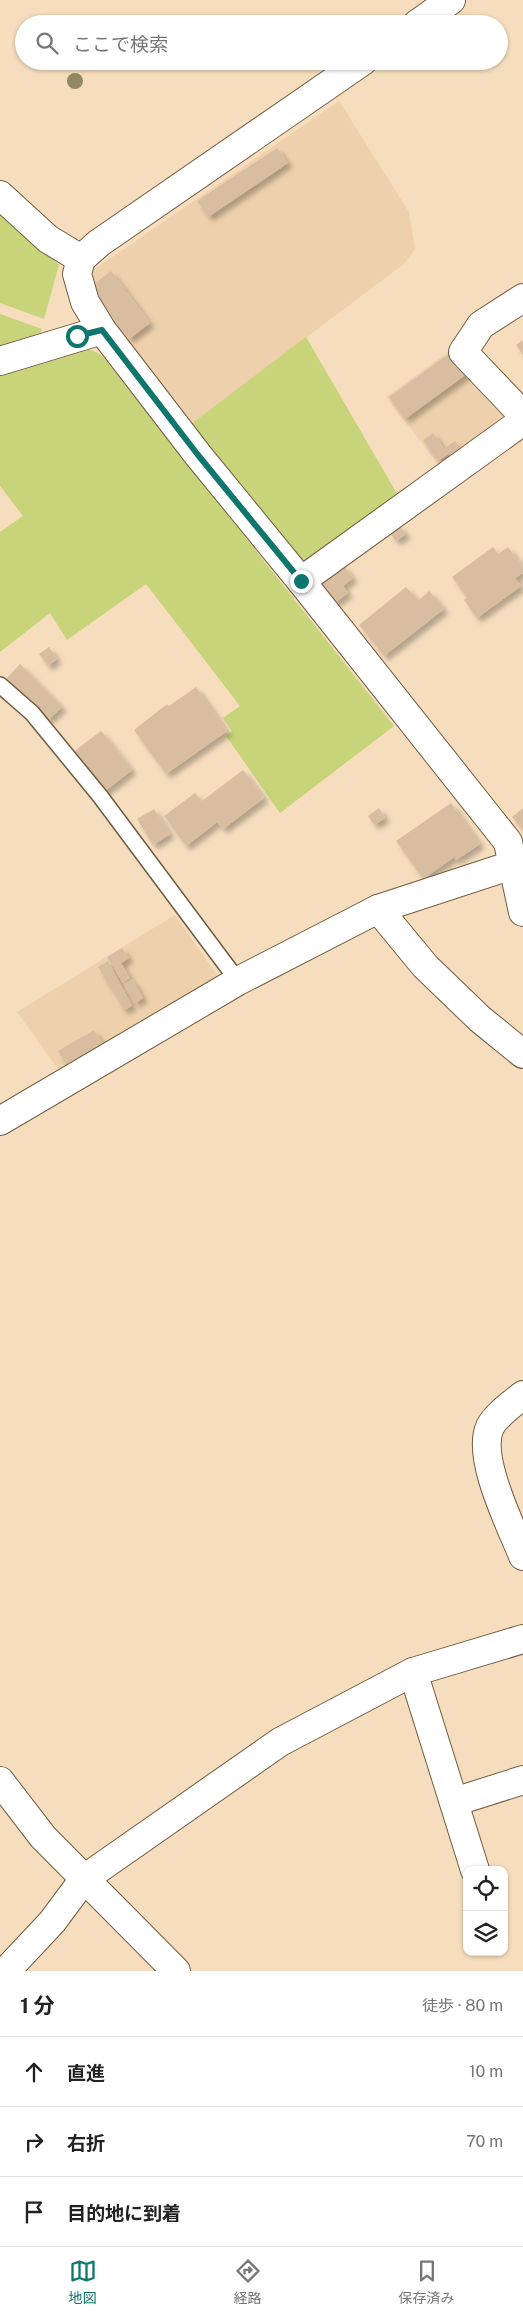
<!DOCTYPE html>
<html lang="ja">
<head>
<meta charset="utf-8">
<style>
  body { margin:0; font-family:"Public Sans","Noto Sans JP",sans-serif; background:#f2f2f2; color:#222 }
  .controls { position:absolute; right:15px; bottom:15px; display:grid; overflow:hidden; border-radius:10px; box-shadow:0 1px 4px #0004 }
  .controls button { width:45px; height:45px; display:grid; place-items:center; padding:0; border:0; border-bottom:1px solid #e0e0e0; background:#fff; color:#222; font:25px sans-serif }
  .stop { position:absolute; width:15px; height:15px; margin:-11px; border:4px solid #0f766e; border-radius:50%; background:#fff }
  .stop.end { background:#0f766e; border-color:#fff; box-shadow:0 1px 5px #0008 }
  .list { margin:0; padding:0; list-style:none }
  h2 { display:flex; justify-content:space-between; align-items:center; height:65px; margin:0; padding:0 20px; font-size:21px }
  h2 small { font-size:16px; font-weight:400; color:#767676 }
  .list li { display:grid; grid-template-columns:32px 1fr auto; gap:15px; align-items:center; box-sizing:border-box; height:70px; padding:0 20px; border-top:1px solid #e0e0e0 }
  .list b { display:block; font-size:19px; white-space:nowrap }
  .list em { font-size:16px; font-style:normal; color:#767676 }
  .icon { flex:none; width:28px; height:28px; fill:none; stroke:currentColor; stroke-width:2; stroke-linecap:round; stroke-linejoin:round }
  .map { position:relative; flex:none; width:523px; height:1971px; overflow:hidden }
  .search { position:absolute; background:#fff; box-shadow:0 1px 4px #0004; left:15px; right:15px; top:15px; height:55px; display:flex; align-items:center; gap:12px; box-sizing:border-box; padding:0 18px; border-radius:28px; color:#767676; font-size:19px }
  .sheet { height:275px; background:#fff }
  nav { display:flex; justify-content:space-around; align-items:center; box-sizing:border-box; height:70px; border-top:1px solid #e0e0e0; background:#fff; font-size:14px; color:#767676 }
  nav a { display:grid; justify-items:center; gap:2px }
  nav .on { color:#0f766e }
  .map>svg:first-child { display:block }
  .built { fill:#eed1ac }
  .green { fill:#c7d47a }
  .building { fill:#d9bda1; filter:url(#shadow) }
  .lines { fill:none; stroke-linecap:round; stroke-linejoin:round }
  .service-casing { stroke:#715b40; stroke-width:18 }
  .minor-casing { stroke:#715b40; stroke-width:30 }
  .tertiary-casing { stroke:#715b40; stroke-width:30 }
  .service { stroke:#fff; stroke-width:15 }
  .minor { stroke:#fff; stroke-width:28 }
  .tertiary { stroke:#fff; stroke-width:28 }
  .tree { fill:#918964 }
  .route { stroke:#0f766e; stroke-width:6 }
</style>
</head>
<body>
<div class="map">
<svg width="523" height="1971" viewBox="0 0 523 1971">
  <defs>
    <filter id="shadow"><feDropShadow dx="4.5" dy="4.5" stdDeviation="2.5" flood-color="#0004"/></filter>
  </defs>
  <rect width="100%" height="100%" fill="#f6ddbd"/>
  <g class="built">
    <path d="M 339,101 L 409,212 L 415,249 L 404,264 L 191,424 L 89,287 L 92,271 Z"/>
    <path d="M 449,351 L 460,360 L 507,414 L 439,465 L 386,397 Z"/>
    <path d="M 175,915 L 217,975 L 214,981 L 61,1073 L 17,1012 Z"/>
  </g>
  <g class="green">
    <path d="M 0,210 L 59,265 L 44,319 L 0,303 Z"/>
    <path d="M 0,314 L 42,329 L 40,333 L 0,345 Z"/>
    <path d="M 306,337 L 399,497 L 312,562 L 295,559 L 191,424 Z"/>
    <path d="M 86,348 L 98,353 L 105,359 L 394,726 L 280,813 L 226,736 L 232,731 L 223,718 L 240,706 L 146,584 L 67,640 L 50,613 L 0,652 L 0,532 L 23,516 L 0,486 L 0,376 L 76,350 Z"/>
  </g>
  <g class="building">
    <path d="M 277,148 L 288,163 L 208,217 L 197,201 Z"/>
    <path d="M 111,271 L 150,323 L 129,339 L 90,287 Z"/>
    <path d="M 523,340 L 523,355 L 516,345 Z"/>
    <path d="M 450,353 L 468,373 L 405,419 L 389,397 Z"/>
    <path d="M 433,433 L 448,454 L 438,461 L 423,440 Z"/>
    <path d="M 455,441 L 460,447 L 450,455 L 445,448 Z"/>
    <path d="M 399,525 L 406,534 L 396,541 L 389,532 Z"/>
    <path d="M 493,547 L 498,554 L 508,547 L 523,567 L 523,573 L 515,578 L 521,586 L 477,618 L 464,600 L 467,598 L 452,577 Z"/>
    <path d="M 343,565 L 353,578 L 343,586 L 348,593 L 335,603 L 320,583 Z"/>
    <path d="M 406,587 L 418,601 L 429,591 L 444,609 L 384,656 L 359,625 Z"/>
    <path d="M 49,647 L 57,659 L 48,666 L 39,654 Z"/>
    <path d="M 20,664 L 62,707 L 48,720 L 36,706 L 35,708 L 5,680 Z"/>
    <path d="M 196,687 L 227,731 L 166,774 L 134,730 L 167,704 L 169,706 Z"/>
    <path d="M 101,731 L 132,770 L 104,792 L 73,752 Z"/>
    <path d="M 243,770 L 264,798 L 223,829 L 217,822 L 186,846 L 164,816 L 195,793 L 202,801 Z"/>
    <path d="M 451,803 L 480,844 L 456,860 L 454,857 L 423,879 L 396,841 Z"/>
    <path d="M 379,808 L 385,818 L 374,825 L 368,816 Z"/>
    <path d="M 523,808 L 523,830 L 512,817 Z"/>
    <path d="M 154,809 L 170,834 L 153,845 L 137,819 Z"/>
    <path d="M 122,948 L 129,958 L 121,963 L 130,978 L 123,983 L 107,957 Z"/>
    <path d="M 108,961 L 132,1006 L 124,1010 L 98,967 Z"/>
    <path d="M 132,979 L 143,998 L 135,1003 L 124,984 Z"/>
    <path d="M 94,1030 L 104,1046 L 67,1066 L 58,1051 Z"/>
  </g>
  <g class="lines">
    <defs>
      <path id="service" d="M 0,685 L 32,713 L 100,796 L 238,981"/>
      <g id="minor">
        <path d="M 417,24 L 451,0"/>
        <path d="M 363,61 L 99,243 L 81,259 L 77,274 L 85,302 L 102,330 L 198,455 L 301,581 L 508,842 L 523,912"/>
        <path d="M 0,195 L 48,239 L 81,259"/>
        <path d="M 523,298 L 481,325 L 463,352 L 523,415"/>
        <path d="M 0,361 L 102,330"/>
        <path d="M 301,581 L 523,421"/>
        <path d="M 378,909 L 425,966 L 480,1019 L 523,1054"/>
        <path d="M 0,1121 L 238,981 L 378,909 L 512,865"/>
        <path d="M 523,1395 C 512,1404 496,1415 490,1427 C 476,1457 511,1526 523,1556"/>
        <path d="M 413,1672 L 475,1870"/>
        <path d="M 454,1802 L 523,1780"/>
        <path d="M 6,1971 L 52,1922 L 84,1879 L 280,1742 L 413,1672 L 523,1639"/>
      </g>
      <path id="tertiary" d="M 0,1781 L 43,1837 L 176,1971"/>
    </defs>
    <use href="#service" class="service-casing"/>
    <use href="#minor" class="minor-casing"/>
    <use href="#tertiary" class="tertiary-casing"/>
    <use href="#service" class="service"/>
    <use href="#minor" class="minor"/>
    <use href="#tertiary" class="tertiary"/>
  </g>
  <circle class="tree" cx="75" cy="81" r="8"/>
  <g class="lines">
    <path class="route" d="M 77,336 L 102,330 L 198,455 L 301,581"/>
  </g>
</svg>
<div class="controls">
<button><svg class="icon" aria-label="locate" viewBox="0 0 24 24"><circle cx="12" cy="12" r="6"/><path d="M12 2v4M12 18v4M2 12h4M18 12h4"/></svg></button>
<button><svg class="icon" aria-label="layers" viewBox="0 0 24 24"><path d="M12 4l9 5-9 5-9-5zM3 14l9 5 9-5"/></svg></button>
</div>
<div class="stop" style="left:77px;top:336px"></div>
<div class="stop end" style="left:301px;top:581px"></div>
<div class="search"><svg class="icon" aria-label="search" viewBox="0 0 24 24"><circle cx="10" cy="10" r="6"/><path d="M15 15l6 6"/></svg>ここで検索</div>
</div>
<section class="sheet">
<h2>1 分<small>徒歩 · 80 m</small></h2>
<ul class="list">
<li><svg class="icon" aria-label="ahead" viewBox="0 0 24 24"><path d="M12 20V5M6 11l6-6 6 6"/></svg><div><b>直進</b></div><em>10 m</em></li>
<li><svg class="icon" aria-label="right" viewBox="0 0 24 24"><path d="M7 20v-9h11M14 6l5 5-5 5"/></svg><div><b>右折</b></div><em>70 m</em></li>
<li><svg class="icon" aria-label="arrive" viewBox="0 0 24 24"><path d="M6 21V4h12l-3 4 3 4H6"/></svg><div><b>目的地に到着</b></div></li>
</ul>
</section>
<nav>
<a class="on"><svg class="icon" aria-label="map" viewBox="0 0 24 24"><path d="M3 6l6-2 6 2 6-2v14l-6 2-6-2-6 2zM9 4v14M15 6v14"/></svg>地図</a>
<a><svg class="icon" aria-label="directions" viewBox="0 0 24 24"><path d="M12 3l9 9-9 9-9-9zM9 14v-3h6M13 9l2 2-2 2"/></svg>経路</a>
<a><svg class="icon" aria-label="saved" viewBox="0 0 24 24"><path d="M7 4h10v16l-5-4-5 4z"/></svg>保存済み</a>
</nav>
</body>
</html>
